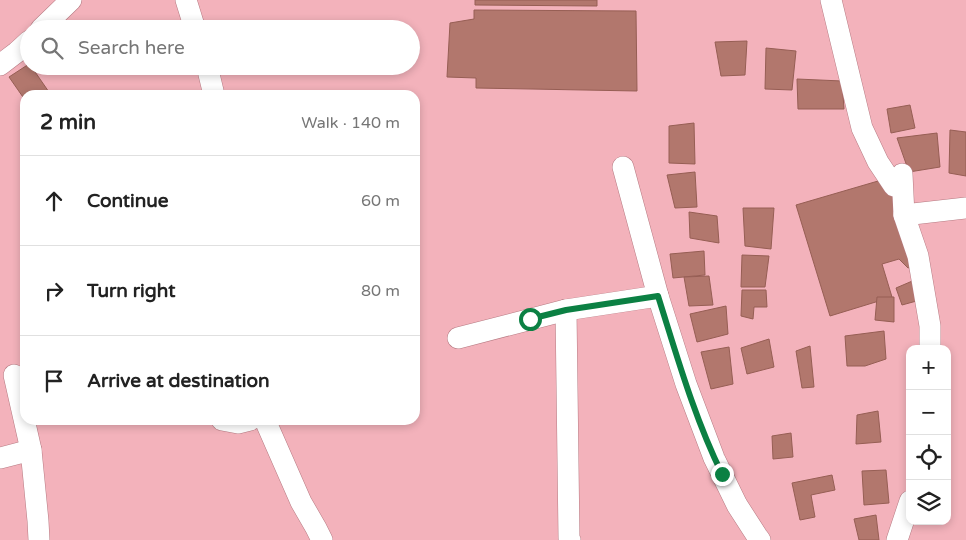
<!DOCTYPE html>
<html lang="en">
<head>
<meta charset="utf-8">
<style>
  body { margin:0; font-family:"Varela Round",sans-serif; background:#f2f2f2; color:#222 }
  .controls { position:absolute; right:15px; bottom:15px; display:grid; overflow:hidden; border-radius:10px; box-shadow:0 2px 8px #0003 }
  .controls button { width:45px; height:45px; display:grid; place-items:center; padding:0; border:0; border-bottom:1px solid #e0e0e0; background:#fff; color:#222; font:25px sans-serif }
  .stop { position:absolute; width:15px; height:15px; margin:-11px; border:4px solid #0b8043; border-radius:50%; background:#fff }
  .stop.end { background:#0b8043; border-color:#fff; box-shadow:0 1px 5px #0008 }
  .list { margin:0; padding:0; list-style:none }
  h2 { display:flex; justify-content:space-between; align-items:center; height:65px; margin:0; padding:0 20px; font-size:21px }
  h2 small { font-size:16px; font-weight:400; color:#767676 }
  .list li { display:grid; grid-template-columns:32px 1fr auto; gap:15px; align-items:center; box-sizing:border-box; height:90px; padding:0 20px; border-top:1px solid #e0e0e0 }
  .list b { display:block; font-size:19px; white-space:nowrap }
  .list em { font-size:16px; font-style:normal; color:#767676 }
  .icon { flex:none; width:28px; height:28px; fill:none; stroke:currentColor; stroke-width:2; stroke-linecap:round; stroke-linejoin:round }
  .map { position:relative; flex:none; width:966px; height:540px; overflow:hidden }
  .search { position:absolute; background:#fff; box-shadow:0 2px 8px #0003; left:20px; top:20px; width:400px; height:55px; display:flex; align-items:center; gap:12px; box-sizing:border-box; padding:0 18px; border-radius:28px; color:#767676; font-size:19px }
  .panel { position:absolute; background:#fff; box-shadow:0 2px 8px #0003; left:20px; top:90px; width:400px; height:335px; border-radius:15px }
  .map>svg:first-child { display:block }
  .building { fill:#b2776d; stroke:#965e54 }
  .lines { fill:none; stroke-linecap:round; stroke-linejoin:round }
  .minor-casing { stroke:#b67a82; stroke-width:22 }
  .minor { stroke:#fff; stroke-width:21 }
  .route { stroke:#0b8043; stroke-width:6 }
</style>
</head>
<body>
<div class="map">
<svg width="966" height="540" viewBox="0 0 966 540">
  <rect width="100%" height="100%" fill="#f3b2bb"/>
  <g class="building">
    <path d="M 475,0 L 597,0 L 597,6 L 475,5 Z"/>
    <path d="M 474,10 L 636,11 L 637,91 L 476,88 L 476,78 L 447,77 L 450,23 L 474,19 Z"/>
    <path d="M 747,41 L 745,75 L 721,76 L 715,42 Z"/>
    <path d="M 766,48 L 796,51 L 792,90 L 765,89 Z"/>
    <path d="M 29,64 L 29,66 L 31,66 L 51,95 L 25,95 L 25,100 L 9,77 Z"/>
    <path d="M 797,79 L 842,81 L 844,109 L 798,109 Z"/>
    <path d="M 910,105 L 915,128 L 891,133 L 887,109 Z"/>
    <path d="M 694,123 L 695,164 L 669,163 L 669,126 Z"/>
    <path d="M 950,130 L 966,132 L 966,176 L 949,173 Z"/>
    <path d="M 937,133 L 940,167 L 909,172 L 897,138 Z"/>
    <path d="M 695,172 L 697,207 L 675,208 L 667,175 Z"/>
    <path d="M 902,174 L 928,261 L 908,268 L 899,259 L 882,264 L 892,297 L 830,316 L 796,205 Z"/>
    <path d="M 743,208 L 774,208 L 771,249 L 745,246 Z"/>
    <path d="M 689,212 L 717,216 L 719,243 L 690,238 Z"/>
    <path d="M 704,251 L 705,275 L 673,278 L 670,254 Z"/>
    <path d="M 742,255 L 769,256 L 765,287 L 741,287 Z"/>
    <path d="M 709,276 L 713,305 L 689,306 L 684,277 Z"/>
    <path d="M 924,276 L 931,297 L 902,305 L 896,288 Z"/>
    <path d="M 742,290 L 766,290 L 767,307 L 754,307 L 753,319 L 741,316 Z"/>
    <path d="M 877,297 L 894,297 L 894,322 L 875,320 Z"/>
    <path d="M 726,306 L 728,334 L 697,342 L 690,314 Z"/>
    <path d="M 884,331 L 886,359 L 865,366 L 847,366 L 845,336 Z"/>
    <path d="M 769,339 L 774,367 L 747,374 L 741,348 Z"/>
    <path d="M 810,346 L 814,387 L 802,388 L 796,351 Z"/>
    <path d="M 729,347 L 733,384 L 711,389 L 701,352 Z"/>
    <path d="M 878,411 L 881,442 L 856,444 L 857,415 Z"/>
    <path d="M 791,433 L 793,457 L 773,459 L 772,436 Z"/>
    <path d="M 886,470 L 889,503 L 864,505 L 862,471 Z"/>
    <path d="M 832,475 L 835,490 L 811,495 L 815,517 L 800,520 L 792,483 Z"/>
    <path d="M 876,515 L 879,540 L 859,540 L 854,519 Z"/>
  </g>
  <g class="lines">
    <defs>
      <g id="minor">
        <path d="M 186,0 L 195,29"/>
        <path d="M 831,0 L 862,128 L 878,162 L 894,186 L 902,174 L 904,215 L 918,256 L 930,326 L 930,349"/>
        <path d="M 41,29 L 71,0"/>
        <path d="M 0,65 L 17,52 L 29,41"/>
        <path d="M 207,66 L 214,95"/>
        <path d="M 623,167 L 658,296 L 686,384 L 714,458 L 737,505 L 757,536 L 760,540"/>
        <path d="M 904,215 L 966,208"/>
        <path d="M 566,310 L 569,538 L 570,540"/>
        <path d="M 458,338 L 566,310 L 658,296"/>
        <path d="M 14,375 L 31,450"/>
        <path d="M 222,420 L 238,423 L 250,420"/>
        <path d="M 265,420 L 301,502 L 316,528 L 322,540"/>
        <path d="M 0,458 L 31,450 L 38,521 L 39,540"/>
        <path d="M 897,540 L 910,501"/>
      </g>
    </defs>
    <use href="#minor" class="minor-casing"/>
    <use href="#minor" class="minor"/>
  </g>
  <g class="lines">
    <path class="route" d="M 530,319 L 566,310 L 658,296 C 677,356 694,417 722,474"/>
  </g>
</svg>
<div class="controls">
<button>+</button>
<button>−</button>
<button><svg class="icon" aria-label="locate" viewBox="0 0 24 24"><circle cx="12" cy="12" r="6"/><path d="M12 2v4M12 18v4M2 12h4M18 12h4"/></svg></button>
<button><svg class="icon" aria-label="layers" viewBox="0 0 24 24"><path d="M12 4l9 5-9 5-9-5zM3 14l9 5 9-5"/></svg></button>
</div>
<div class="stop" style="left:530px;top:319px"></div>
<div class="stop end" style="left:722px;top:474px"></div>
<div class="search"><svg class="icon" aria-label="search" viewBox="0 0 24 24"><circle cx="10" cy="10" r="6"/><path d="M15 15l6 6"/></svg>Search here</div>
<section class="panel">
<h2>2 min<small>Walk · 140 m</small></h2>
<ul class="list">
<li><svg class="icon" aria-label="ahead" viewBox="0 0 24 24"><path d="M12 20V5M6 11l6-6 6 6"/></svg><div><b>Continue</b></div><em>60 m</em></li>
<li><svg class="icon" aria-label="right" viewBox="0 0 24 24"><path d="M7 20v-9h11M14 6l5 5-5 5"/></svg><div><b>Turn right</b></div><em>80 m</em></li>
<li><svg class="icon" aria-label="arrive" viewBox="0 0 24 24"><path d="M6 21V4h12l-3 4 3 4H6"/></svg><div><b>Arrive at destination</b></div></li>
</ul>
</section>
</div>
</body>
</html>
